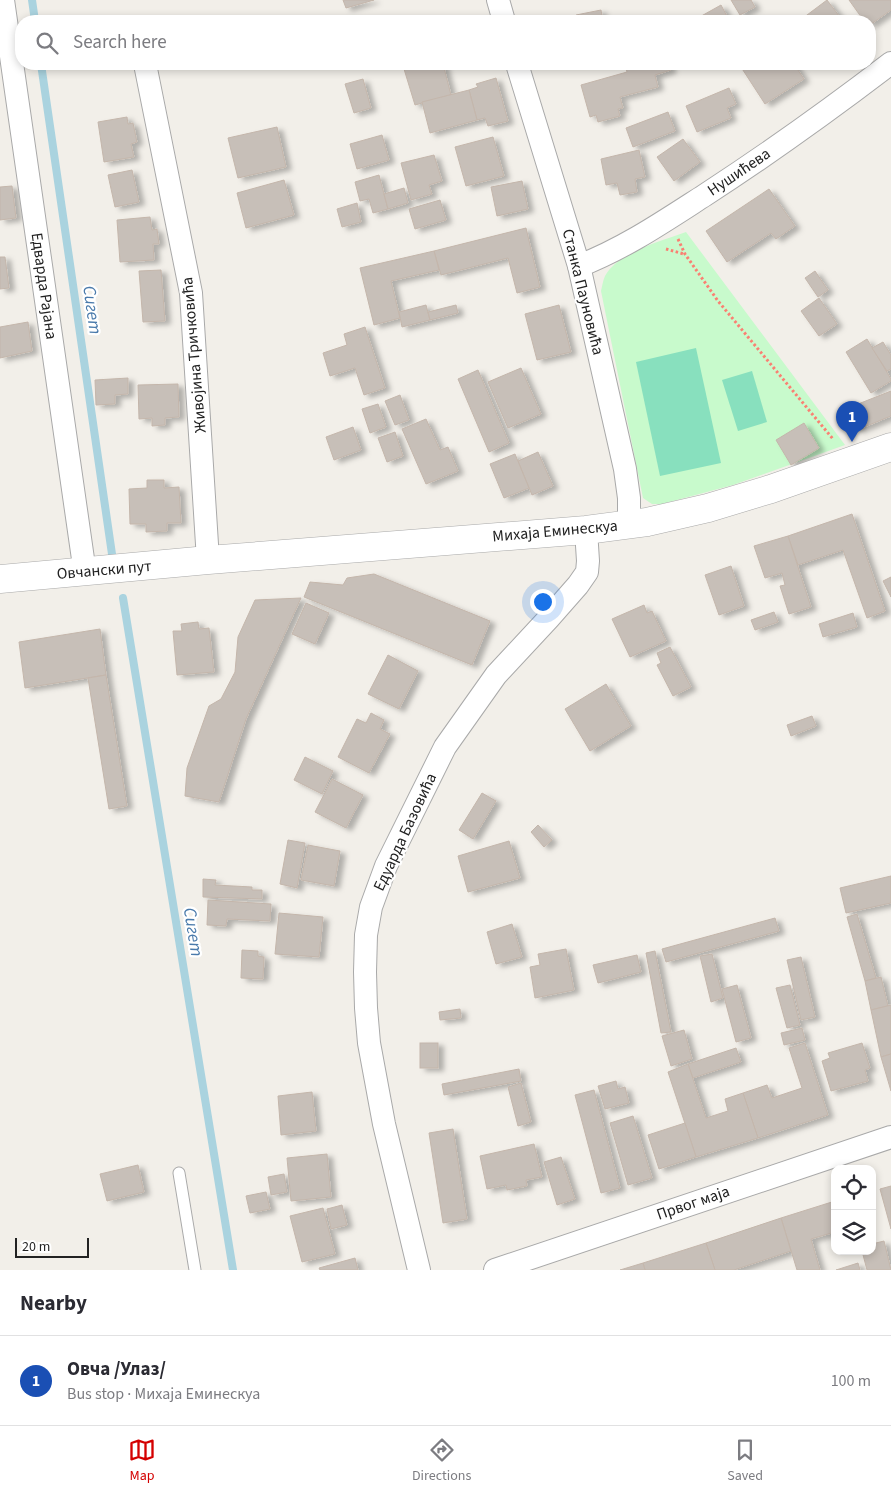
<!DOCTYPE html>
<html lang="en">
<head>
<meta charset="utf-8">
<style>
  body { margin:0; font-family:"Source Sans 3",sans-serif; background:#f2f2f3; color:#2b2b33 }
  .controls { position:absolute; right:15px; bottom:15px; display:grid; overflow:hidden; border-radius:10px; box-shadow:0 2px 8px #0003 }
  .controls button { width:45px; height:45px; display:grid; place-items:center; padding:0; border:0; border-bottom:1px solid #e1e1e2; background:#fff; color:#2b2b33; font:25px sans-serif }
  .scale { position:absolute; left:15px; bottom:12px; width:74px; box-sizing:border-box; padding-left:5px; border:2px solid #222; border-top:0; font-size:14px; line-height:18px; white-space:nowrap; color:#222; -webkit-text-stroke:4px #fff; paint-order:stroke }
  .you { position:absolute; left:542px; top:601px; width:18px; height:18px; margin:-12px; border:4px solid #fff; border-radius:50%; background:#1a73e8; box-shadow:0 0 0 8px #1a73e833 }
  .badge { display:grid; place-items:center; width:32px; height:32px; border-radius:50%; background:#d40000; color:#fff; font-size:16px; font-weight:700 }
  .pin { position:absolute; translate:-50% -41px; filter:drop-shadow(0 1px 2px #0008) }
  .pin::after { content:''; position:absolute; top:26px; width:18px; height:15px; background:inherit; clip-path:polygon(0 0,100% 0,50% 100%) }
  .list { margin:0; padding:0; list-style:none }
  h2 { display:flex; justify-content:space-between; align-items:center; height:65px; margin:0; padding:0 20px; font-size:21px }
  h2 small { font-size:16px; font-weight:400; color:#7c7c81 }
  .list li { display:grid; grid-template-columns:32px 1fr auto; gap:15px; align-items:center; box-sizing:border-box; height:90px; padding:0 20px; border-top:1px solid #e1e1e2 }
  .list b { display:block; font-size:19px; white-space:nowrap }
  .list p { margin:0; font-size:16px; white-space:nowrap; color:#7c7c81 }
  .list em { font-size:16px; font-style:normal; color:#7c7c81 }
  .icon { flex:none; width:28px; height:28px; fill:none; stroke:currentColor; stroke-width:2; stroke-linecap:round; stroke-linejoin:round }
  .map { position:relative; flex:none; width:891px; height:1270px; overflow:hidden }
  .search { position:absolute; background:#fff; box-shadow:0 2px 8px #0003; left:15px; right:15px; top:15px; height:55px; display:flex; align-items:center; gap:12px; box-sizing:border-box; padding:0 18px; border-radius:20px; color:#7c7c81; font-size:19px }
  .sheet { height:155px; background:#fff }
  nav { display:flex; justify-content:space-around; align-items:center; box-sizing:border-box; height:70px; border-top:1px solid #e1e1e2; background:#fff; font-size:14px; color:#7c7c81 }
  nav a { display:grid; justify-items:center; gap:2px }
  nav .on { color:#d40000 }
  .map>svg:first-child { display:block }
  .park { fill:#c8facc }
  .pitch { fill:#88e0be }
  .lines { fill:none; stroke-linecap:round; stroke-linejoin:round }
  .stream { stroke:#aad3df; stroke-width:8 }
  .building { fill:#c7bfb8; stroke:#c4b6ab; filter:url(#shadow) }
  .service-casing { stroke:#a9a9a9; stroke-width:13 }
  .minor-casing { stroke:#a9a9a9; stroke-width:24 }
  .tertiary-casing { stroke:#a9a9a9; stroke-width:29 }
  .path { stroke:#fa8072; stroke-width:3; stroke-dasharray:2.5 2.5; stroke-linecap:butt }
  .service { stroke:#fff; stroke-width:11 }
  .minor { stroke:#fff; stroke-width:22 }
  .tertiary { stroke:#fff; stroke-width:28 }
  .labels { text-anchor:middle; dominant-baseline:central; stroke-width:4.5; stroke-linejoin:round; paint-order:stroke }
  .street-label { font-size:16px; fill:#222; stroke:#fff }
  .water-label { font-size:18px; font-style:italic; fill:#4a7aab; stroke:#fff }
</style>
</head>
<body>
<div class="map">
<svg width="891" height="1270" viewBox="0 0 891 1270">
  <defs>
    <filter id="shadow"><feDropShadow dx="5.5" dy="3" stdDeviation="2.5" flood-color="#0004"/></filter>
  </defs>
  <rect width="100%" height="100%" fill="#f2efe9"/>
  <path class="park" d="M 686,232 L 845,445 L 733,485 L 662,504 L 652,504 L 643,498 L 601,291 C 602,287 603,280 605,276 C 618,252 662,241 686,232 Z"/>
  <g class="pitch">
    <path d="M 696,348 L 721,463 L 660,476 L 636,362 Z"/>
    <path d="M 752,371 L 767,422 L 738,431 L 722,380 Z"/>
  </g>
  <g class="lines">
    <g class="stream">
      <path d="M 32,0 L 35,21"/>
      <path d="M 41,64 L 113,561"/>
      <path d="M 123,598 L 233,1270"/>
    </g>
  </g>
  <g class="building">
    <path d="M 343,0 L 374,0 L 346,8 Z"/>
    <path d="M 731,0 L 751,0 L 755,7 L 740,15 Z"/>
    <path d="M 827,0 L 843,21 L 799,21 Z"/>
    <path d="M 849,0 L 891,0 L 891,10 L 870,25 L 870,21 L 864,21 Z"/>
    <path d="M 721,5 L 728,18 L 722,21 L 697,21 L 696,19 Z"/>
    <path d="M 601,10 L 603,21 L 577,21 L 576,15 Z"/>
    <path d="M 422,64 L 443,64 L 451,95 L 415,105 L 404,69 Z"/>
    <path d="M 625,64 L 669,64 L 671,70 L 655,75 L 658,87 L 620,97 L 623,108 L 618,109 L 620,116 L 598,122 L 596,115 L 590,117 L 581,85 L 627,72 Z"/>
    <path d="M 739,64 L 794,64 L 804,79 L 765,104 Z"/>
    <path d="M 496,78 L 508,121 L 488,126 L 485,118 L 477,120 L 469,90 L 478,87 L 476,84 Z"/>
    <path d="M 363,79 L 371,108 L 354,113 L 345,84 Z"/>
    <path d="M 729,88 L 736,104 L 727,108 L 731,118 L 697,132 L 686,106 Z"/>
    <path d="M 469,90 L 477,120 L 430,133 L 422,102 Z"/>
    <path d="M 668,112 L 675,131 L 633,147 L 626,128 Z"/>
    <path d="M 127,117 L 128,124 L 133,123 L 137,142 L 131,144 L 134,157 L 104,162 L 98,122 Z"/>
    <path d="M 277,127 L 286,167 L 238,178 L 228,138 Z"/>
    <path d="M 382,135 L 389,160 L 357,169 L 350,144 Z"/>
    <path d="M 493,137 L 504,176 L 466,186 L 455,147 Z"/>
    <path d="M 683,139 L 700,162 L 674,181 L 657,157 Z"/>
    <path d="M 639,150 L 645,177 L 635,179 L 637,192 L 620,195 L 617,183 L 606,185 L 601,159 Z"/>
    <path d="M 434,155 L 442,181 L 429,185 L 432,194 L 411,200 L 401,163 Z"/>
    <path d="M 132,170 L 139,202 L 115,207 L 108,175 Z"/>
    <path d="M 379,175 L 388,209 L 373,213 L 369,199 L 360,201 L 355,182 Z"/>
    <path d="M 284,180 L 294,215 L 246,228 L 237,193 Z"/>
    <path d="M 522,181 L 528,209 L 497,216 L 491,187 Z"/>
    <path d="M 12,186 L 16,218 L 0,220 L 0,187 Z"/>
    <path d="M 404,188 L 408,203 L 388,209 L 384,194 Z"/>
    <path d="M 769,189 L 795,226 L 776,239 L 771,233 L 727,262 L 706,231 Z"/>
    <path d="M 440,200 L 446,220 L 415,229 L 409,209 Z"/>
    <path d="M 357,203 L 361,222 L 342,227 L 337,209 Z"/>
    <path d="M 150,217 L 152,230 L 157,229 L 159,244 L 153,244 L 154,260 L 120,262 L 117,220 Z"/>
    <path d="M 526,228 L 540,287 L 517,293 L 508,258 L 441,275 L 434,251 Z"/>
    <path d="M 434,251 L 439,270 L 391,281 L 400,318 L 374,325 L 360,268 Z"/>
    <path d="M 0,257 L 5,257 L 9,288 L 0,289 Z"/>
    <path d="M 161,270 L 165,321 L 143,322 L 139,271 Z"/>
    <path d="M 815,271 L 828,290 L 818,297 L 805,278 Z"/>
    <path d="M 819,298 L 837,324 L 819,336 L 801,311 Z"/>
    <path d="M 426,305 L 430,320 L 402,327 L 399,312 Z"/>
    <path d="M 456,305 L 458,313 L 430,320 L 428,312 Z"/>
    <path d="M 559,305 L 571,352 L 537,360 L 525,314 Z"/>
    <path d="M 28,322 L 32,351 L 0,358 L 0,327 Z"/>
    <path d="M 365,327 L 385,388 L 364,395 L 355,368 L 330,376 L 323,353 L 347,345 L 344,334 Z"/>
    <path d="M 867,339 L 891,379 L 891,381 L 871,393 L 846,352 Z"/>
    <path d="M 883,342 L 891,355 L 891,369 L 887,371 L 872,348 Z"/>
    <path d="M 521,368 L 541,414 L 508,428 L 488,382 Z"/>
    <path d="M 478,370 L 509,443 L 489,452 L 458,379 Z"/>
    <path d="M 128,378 L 128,394 L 115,395 L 115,404 L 96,405 L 95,380 Z"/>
    <path d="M 178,384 L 179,417 L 165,418 L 165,425 L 152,426 L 152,418 L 139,419 L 138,385 Z"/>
    <path d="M 891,391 L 891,416 L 857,430 L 848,408 Z"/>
    <path d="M 400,395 L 409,420 L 395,425 L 385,401 Z"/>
    <path d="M 378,404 L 386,427 L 370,433 L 362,409 Z"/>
    <path d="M 426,419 L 440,450 L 448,447 L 458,471 L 426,484 L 402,429 Z"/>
    <path d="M 804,423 L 819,448 L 791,465 L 776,440 Z"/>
    <path d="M 353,427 L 361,450 L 334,460 L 326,437 Z"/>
    <path d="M 395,432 L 403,456 L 387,462 L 378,438 Z"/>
    <path d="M 538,452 L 553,486 L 532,495 L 518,461 Z"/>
    <path d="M 515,454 L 529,488 L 504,498 L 490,464 Z"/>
    <path d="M 147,480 L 164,480 L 164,488 L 179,487 L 181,523 L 167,523 L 167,531 L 146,532 L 146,524 L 130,524 L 129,489 L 147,488 Z"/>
    <path d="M 852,514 L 885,611 L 867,618 L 843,550 L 798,565 L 788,536 Z"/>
    <path d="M 788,536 L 811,607 L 789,614 L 780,586 L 785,585 L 782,573 L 765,578 L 754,546 Z"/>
    <path d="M 731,566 L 744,606 L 719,615 L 705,575 Z"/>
    <path d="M 374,574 L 490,621 L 472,665 L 304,597 L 310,582 L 343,585 L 347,578 Z"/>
    <path d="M 891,577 L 891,597 L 883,581 Z"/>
    <path d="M 301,598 L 246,719 L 219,802 L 185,796 L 187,768 L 209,706 L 221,699 L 235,672 L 238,637 L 255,600 Z"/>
    <path d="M 306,603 L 329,613 L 315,644 L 292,634 Z"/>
    <path d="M 644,605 L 647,613 L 652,611 L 666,641 L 630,657 L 612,619 Z"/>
    <path d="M 774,612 L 778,622 L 755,630 L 751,620 Z"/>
    <path d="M 853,613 L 857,627 L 823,637 L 819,624 Z"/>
    <path d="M 198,622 L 199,629 L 209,628 L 214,672 L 177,675 L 173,631 L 182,631 L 181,624 Z"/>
    <path d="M 100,629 L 106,675 L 25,688 L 19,642 Z"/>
    <path d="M 670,647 L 691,687 L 673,696 L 657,665 L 661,663 L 657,653 Z"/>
    <path d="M 388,655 L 418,671 L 399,709 L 368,694 Z"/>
    <path d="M 106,675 L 127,806 L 109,809 L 88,678 Z"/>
    <path d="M 606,684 L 631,726 L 590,751 L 565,709 Z"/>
    <path d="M 371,713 L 384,720 L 380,729 L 390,734 L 369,773 L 338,757 L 357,719 L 366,723 Z"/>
    <path d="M 812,716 L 816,726 L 791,736 L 787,725 Z"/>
    <path d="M 305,757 L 333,771 L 322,794 L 294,780 Z"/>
    <path d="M 332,779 L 363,795 L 346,828 L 315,812 Z"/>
    <path d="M 482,793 L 496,801 L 473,839 L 459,830 Z"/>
    <path d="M 538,825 L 552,840 L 544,847 L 531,832 Z"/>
    <path d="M 288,840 L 305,843 L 297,888 L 280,884 Z"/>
    <path d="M 509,841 L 520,878 L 468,892 L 458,856 Z"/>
    <path d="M 308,845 L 340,851 L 334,886 L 301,880 Z"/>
    <path d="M 891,876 L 891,903 L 846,913 L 840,888 Z"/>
    <path d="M 203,879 L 216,880 L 215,885 L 252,887 L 252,890 L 262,890 L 262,899 L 203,897 Z"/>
    <path d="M 208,900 L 271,904 L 270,921 L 227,919 L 226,926 L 207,925 Z"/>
    <path d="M 279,913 L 323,917 L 319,957 L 275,954 Z"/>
    <path d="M 857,914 L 876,978 L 865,981 L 847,917 Z"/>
    <path d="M 775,918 L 779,931 L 666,962 L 662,949 Z"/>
    <path d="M 512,924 L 522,957 L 496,964 L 487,932 Z"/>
    <path d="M 566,949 L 574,990 L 535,998 L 530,967 L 540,965 L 538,954 Z"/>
    <path d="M 242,950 L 258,951 L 258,956 L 264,957 L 263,979 L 241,978 Z"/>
    <path d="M 655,951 L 671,1032 L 661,1033 L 646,953 Z"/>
    <path d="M 712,954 L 723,998 L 711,1002 L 700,956 Z"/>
    <path d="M 637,955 L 641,972 L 598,983 L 593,965 Z"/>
    <path d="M 801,957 L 815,1017 L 801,1020 L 787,960 Z"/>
    <path d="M 881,977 L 888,1006 L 871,1010 L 865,981 Z"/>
    <path d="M 737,985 L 751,1038 L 736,1042 L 722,989 Z"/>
    <path d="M 790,985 L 800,1025 L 787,1028 L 776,988 Z"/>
    <path d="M 891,1005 L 891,1054 L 881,1057 L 871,1010 Z"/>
    <path d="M 460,1009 L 461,1018 L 440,1020 L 439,1012 Z"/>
    <path d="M 802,1028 L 805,1040 L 784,1045 L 781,1033 Z"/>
    <path d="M 684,1030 L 692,1059 L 671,1066 L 662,1036 Z"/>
    <rect x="420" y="1043" width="18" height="25"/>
    <path d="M 805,1043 L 828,1115 L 758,1138 L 743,1093 L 767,1085 L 772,1098 L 802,1088 L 789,1048 Z"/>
    <path d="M 862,1043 L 870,1068 L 865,1070 L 868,1081 L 831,1091 L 822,1061 L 830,1058 L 828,1053 Z"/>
    <path d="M 736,1048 L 741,1062 L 693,1078 L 688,1064 Z"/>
    <path d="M 891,1054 L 891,1091 L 881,1057 Z"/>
    <path d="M 688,1064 L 706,1118 L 728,1111 L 725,1099 L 743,1093 L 758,1138 L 696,1157 L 668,1072 Z"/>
    <path d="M 519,1069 L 521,1081 L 444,1095 L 442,1084 Z"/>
    <path d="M 616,1081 L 618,1089 L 625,1087 L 629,1103 L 605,1109 L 598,1086 Z"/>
    <path d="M 521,1083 L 531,1122 L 518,1126 L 508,1087 Z"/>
    <path d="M 594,1090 L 620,1188 L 601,1193 L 575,1095 Z"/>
    <path d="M 312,1092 L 316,1131 L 281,1135 L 278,1096 Z"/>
    <path d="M 633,1116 L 652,1178 L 628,1185 L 610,1123 Z"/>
    <path d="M 685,1123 L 696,1157 L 659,1169 L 648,1135 Z"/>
    <path d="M 453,1129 L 467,1219 L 443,1223 L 429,1133 Z"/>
    <path d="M 534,1144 L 542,1177 L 526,1180 L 527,1186 L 507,1190 L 506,1185 L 487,1189 L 480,1156 Z"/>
    <path d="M 327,1154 L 331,1197 L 291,1201 L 287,1158 Z"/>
    <path d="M 561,1157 L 575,1199 L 557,1205 L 544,1162 Z"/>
    <path d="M 138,1165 L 144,1192 L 107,1201 L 100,1174 Z"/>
    <path d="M 284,1174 L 287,1192 L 271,1195 L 268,1177 Z"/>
    <path d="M 891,1186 L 891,1229 L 880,1189 Z"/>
    <path d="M 266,1192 L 270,1209 L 250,1213 L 246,1196 Z"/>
    <path d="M 835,1201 L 835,1232 L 811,1239 L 820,1270 L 797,1270 L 781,1218 Z"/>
    <path d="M 342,1205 L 347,1225 L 331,1229 L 327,1209 Z"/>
    <path d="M 323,1208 L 335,1254 L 302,1262 L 290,1216 Z"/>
    <path d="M 781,1218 L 791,1251 L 734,1270 L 715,1270 L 706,1243 Z"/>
    <path d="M 884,1241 L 891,1270 L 867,1270 L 862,1251 L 872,1251 L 872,1244 Z"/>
    <path d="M 706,1243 L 715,1270 L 645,1270 L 643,1263 Z"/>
    <path d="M 355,1258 L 358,1270 L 320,1270 L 319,1268 Z"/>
    <path d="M 643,1263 L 645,1270 L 620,1270 Z"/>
    <path d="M 858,1263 L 860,1270 L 836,1270 Z"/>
  </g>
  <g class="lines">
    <defs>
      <path id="service" d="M 179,1173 L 195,1270"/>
      <g id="minor">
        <path d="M 3,0 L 85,573"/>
        <path d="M 498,0 L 504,21"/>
        <path d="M 145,64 L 191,293 L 208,560"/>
        <path d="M 517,64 L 579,266 L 625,469 L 629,498 L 629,524"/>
        <path d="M 579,266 C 625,248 663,222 705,195 C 768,154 831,109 891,63"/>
        <path d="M 419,1270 L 384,1124 L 369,1043 L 366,1008 L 365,972 L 366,935 L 371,907 L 386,866 L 445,747 L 496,675 L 549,618 L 578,585 L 587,572 L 588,561 L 586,530"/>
        <path d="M 495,1270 L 891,1137"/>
      </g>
      <path id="tertiary" d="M 0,579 L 208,560 L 586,530 L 647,522 L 708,508 L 771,489 L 891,447"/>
    </defs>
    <use href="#service" class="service-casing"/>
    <use href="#minor" class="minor-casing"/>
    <use href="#tertiary" class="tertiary-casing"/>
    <g class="path">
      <path d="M 678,239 L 685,254 L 718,301 L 833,439"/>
      <path d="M 666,249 L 684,254"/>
    </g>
    <use href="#service" class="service"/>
    <use href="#minor" class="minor"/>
    <use href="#tertiary" class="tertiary"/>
  </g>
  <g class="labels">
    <g class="street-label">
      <text transform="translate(739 172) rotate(-34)">Нушићева</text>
      <text transform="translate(44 286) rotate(82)">Едварда Рајана</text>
      <text transform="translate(583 292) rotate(76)">Станка Пауновића</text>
      <text transform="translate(194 355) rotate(-95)">Живојина Тричковића</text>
      <text transform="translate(555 531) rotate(-5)">Михаја Еминескуа</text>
      <text transform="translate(104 570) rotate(-5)">Овчански пут</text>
      <text transform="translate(405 832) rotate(-65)">Едуарда Базовића</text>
      <text transform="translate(693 1203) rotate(-19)">Првог маја</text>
    </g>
    <g class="water-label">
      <text transform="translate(92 310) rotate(82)">Сигет</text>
      <text transform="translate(193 932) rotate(81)">Сигет</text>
    </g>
  </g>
</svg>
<div class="controls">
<button><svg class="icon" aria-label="locate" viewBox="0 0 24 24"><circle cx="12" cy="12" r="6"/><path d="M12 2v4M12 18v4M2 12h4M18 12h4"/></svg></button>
<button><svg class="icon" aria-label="layers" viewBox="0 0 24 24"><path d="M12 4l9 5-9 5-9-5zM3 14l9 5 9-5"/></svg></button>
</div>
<div class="scale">20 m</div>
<div class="you"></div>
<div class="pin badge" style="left:852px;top:442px;background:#1a4fb4">1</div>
<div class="search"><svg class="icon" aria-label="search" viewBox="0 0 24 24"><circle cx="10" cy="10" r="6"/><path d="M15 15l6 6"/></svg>Search here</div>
</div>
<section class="sheet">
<h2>Nearby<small></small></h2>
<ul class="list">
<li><span class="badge" style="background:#1a4fb4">1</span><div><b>Овча /Улаз/</b><p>Bus stop · Михаја Еминескуа</p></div><em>100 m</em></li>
</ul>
</section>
<nav>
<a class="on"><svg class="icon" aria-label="map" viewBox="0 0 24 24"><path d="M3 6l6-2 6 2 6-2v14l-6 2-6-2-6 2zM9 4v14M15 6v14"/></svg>Map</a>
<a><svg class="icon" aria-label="directions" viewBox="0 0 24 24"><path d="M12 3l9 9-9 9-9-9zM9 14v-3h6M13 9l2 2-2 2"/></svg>Directions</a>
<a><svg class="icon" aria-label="saved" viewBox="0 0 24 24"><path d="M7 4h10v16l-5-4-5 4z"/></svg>Saved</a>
</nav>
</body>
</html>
